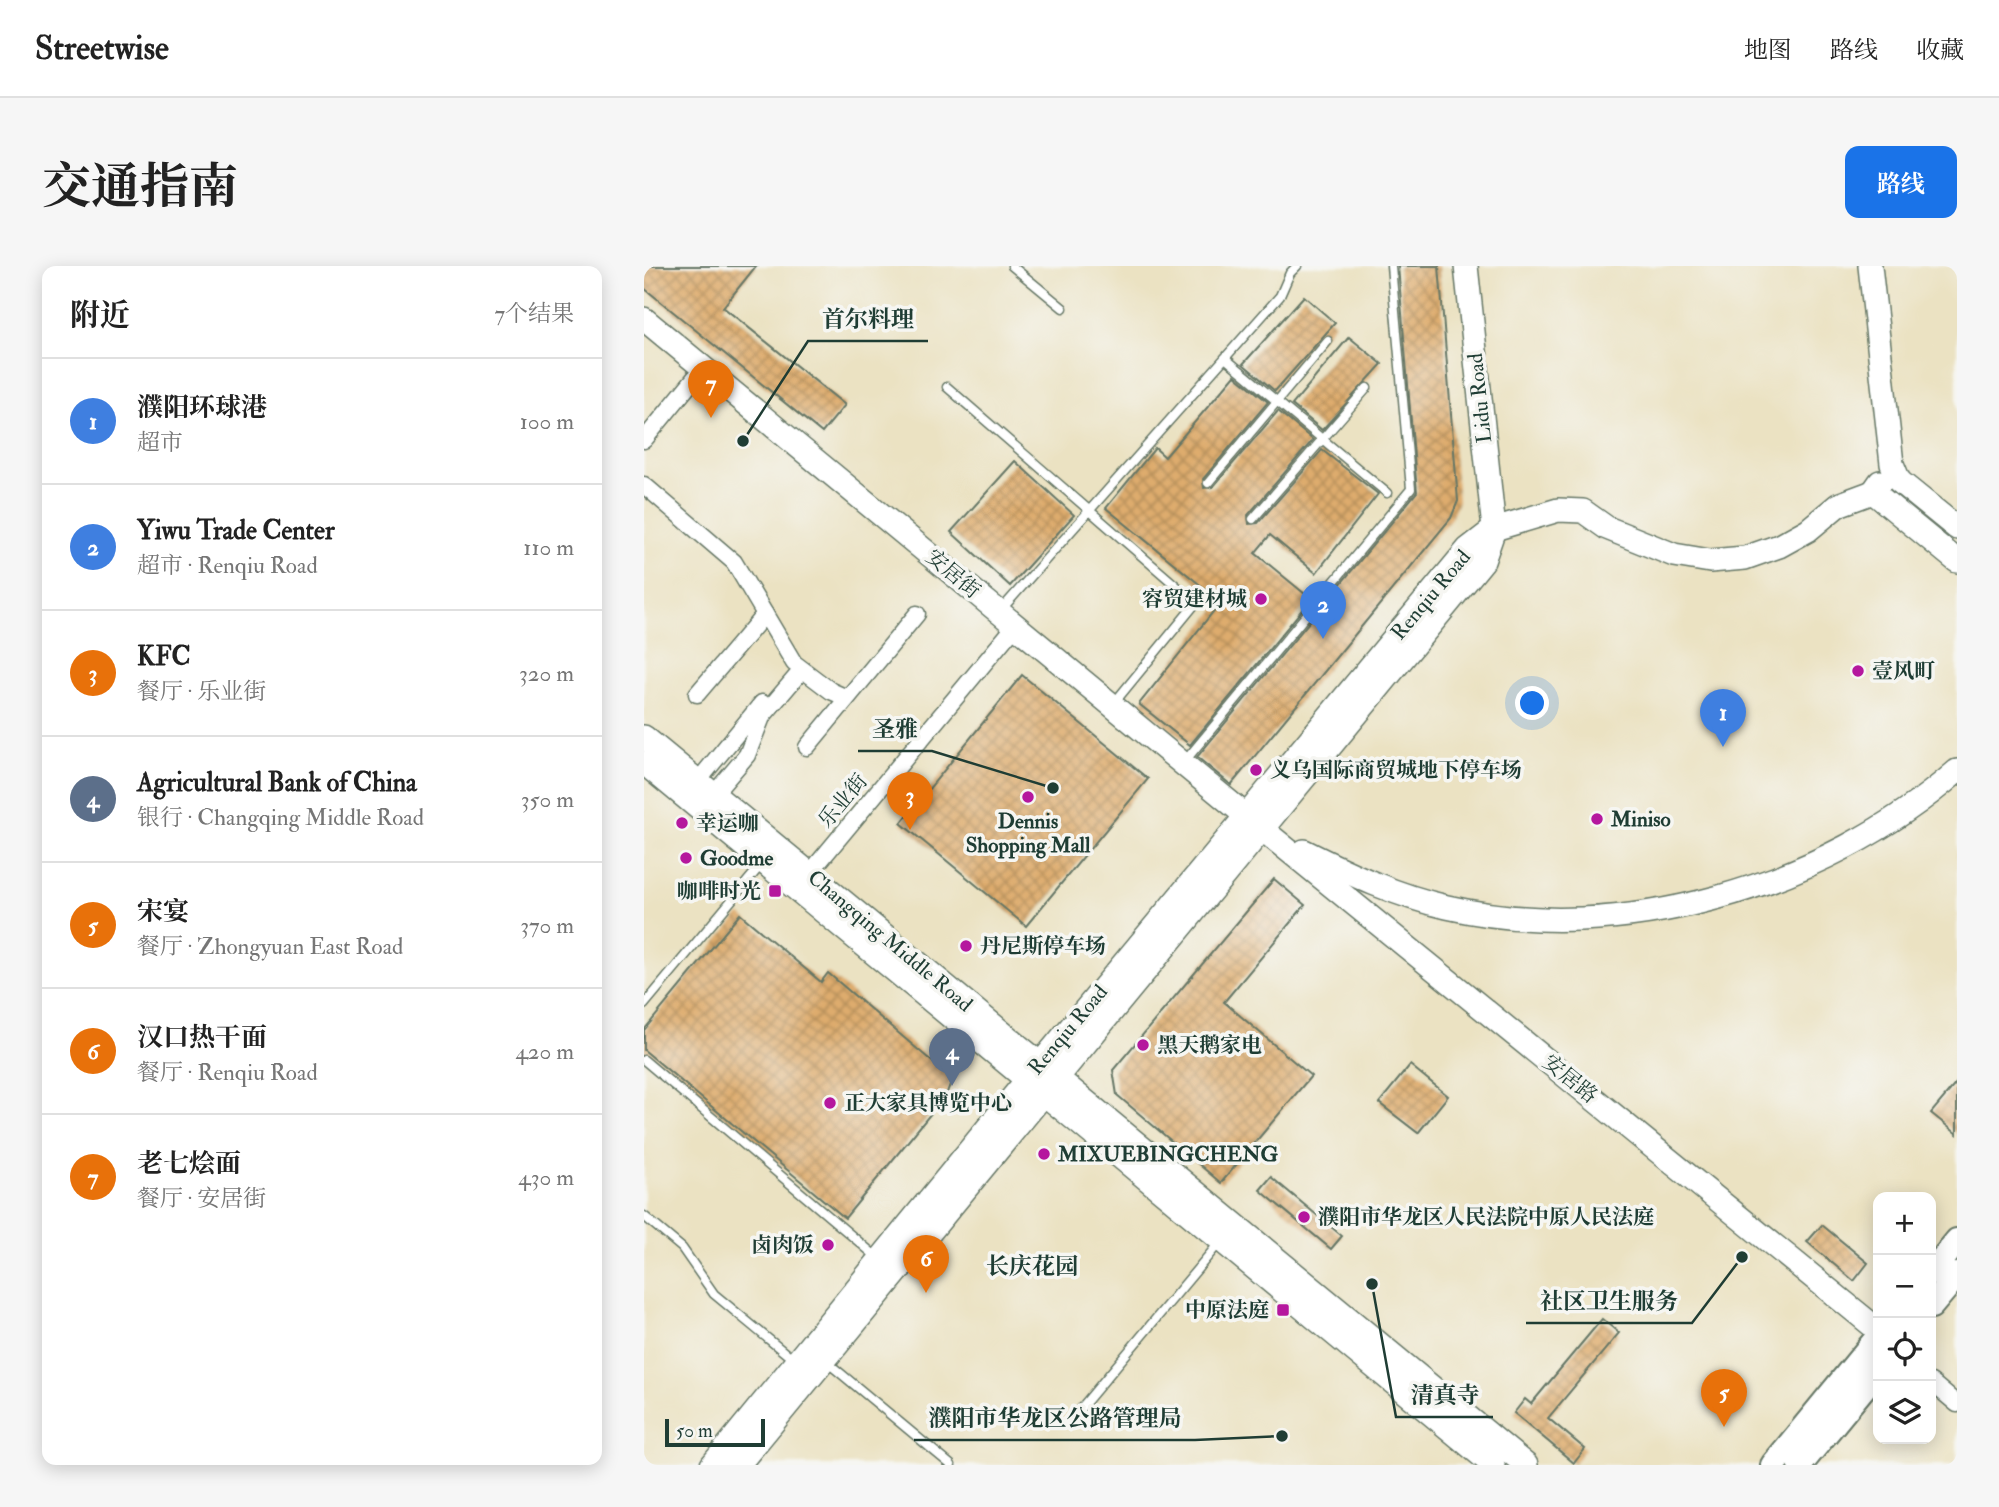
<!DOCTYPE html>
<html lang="zh">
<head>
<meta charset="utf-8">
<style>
  body { margin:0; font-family:"IM FELL Double Pica","Noto Serif SC",serif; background:#f6f6f6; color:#222 }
  .controls { position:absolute; right:21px; bottom:21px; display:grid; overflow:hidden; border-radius:14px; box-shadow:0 4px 18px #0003 }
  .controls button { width:63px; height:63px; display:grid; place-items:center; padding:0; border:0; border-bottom:2px solid #e0e0e0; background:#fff; color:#222; font:35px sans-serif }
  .scale { position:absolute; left:21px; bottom:18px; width:100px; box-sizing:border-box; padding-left:7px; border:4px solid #1f3d34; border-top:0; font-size:19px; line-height:24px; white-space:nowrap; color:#1f3d34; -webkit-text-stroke:5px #f6f6f2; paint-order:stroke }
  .you { position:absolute; left:889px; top:438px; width:24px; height:24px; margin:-18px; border:5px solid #fff; border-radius:50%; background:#1a73e8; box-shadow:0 0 0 10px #1a73e833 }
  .badge { display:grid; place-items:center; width:46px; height:46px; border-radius:50%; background:#1a73e8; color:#fff; font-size:23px; font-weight:700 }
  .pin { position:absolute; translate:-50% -58px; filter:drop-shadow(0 2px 4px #0008) }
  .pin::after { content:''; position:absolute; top:37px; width:24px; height:21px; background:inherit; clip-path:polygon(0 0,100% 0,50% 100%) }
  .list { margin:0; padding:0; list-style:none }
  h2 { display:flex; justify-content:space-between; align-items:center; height:91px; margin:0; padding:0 28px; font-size:30px }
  h2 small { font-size:23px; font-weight:400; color:#767676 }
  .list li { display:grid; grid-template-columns:46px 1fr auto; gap:21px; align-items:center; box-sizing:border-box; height:126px; padding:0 28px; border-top:2px solid #e0e0e0 }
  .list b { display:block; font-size:26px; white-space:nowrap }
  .list p { margin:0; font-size:23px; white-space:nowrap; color:#767676 }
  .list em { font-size:23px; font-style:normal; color:#767676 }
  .icon { flex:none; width:38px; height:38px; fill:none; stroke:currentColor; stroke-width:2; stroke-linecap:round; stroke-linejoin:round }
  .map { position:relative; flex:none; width:1313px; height:1199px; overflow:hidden; border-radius:14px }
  header { display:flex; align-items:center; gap:42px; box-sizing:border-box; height:98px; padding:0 35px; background:#fff; border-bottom:2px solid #e0e0e0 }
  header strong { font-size:33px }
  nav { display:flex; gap:38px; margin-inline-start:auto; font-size:24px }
  .intro { display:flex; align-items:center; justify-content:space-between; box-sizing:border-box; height:168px; padding:0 42px }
  h1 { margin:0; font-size:49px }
  .button { padding:18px 32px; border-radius:14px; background:#1a73e8; color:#fff; font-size:24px; font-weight:700 }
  main { display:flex; gap:42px; padding:0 42px }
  aside { flex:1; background:#fff; border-radius:14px; box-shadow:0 4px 18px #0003 }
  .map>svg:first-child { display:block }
  .building { fill:url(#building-cross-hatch) }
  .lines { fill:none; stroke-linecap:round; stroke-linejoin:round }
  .lane-casing { stroke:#676; stroke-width:11 }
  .street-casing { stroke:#676; stroke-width:19 }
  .secondary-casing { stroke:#676; stroke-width:26 }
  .primary-casing { stroke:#676; stroke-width:28 }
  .lane { stroke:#fff; stroke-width:8 }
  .street { stroke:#fff; stroke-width:16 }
  .secondary { stroke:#fff; stroke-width:23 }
  .primary { stroke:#fff; stroke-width:24 }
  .poi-dot { fill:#b5179e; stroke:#f6f6f2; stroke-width:2.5 }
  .labels { text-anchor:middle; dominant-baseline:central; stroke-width:7; stroke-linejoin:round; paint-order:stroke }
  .street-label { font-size:21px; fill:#1f3d34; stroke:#f6f6f2 }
  .poi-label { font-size:21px; font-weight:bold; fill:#1f3d34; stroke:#f6f6f2; text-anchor:start }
  .neighbourhood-label { font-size:23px; font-weight:bold; fill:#1f3d34; stroke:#f6f6f2 }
  .leader { fill:none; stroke:#1f3d34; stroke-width:2.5 }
  .callout-dot { fill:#1f3d34; stroke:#f6f6f2; stroke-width:2.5 }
  .callout-label { font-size:23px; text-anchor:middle; font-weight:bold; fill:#1f3d34; stroke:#f6f6f2; stroke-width:7; stroke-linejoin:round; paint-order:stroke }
</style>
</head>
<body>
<header>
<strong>Streetwise</strong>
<nav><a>地图</a><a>路线</a><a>收藏</a></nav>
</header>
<div class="intro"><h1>交通指南</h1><a class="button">路线</a></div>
<main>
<aside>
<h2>附近<small>7个结果</small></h2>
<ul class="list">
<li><span class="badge" style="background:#3f7fe0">1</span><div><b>濮阳环球港</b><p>超市</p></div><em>100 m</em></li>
<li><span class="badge" style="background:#3f7fe0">2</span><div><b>Yiwu Trade Center</b><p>超市 · Renqiu Road</p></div><em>110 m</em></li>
<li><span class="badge" style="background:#e8710a">3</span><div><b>KFC</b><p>餐厅 · 乐业街</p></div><em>320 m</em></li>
<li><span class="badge" style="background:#5c6f8a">4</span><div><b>Agricultural Bank of China</b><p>银行 · Changqing Middle Road</p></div><em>350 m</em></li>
<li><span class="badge" style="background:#e8710a">5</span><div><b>宋宴</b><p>餐厅 · Zhongyuan East Road</p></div><em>370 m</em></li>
<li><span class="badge" style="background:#e8710a">6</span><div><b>汉口热干面</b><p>餐厅 · Renqiu Road</p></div><em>420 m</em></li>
<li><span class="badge" style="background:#e8710a">7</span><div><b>老七烩面</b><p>餐厅 · 安居街</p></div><em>430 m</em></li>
</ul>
</aside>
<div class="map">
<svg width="1313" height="1199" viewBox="0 0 1313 1199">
  <defs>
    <pattern id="building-cross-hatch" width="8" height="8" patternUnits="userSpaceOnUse" patternTransform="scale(1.75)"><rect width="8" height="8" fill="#deac6d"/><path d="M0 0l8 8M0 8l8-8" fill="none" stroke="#b38d5a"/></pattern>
  </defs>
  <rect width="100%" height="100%" fill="#f6f6f2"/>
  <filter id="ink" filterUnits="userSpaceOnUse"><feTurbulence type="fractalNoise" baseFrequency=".0143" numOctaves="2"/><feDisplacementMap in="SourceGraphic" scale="14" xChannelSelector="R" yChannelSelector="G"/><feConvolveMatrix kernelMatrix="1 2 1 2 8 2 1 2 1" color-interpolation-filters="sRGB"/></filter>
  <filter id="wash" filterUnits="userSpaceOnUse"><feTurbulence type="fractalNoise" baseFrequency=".00686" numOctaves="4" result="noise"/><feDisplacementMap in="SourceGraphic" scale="28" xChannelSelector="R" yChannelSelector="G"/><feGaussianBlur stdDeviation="1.57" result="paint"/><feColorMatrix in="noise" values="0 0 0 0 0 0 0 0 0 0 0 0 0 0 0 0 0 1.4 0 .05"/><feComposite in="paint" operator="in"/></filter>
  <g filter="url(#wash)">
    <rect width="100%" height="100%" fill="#ebe2c2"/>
    <g id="blocks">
      <g class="building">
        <path d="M 0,0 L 112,0 L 79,41 L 201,139 L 178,167 L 0,22 Z"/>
        <path d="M 754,0 L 795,0 L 814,235 L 807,252 L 587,519 L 553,491 L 773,226 Z"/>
        <path d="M 660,30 L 691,57 L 631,125 L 599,98 Z"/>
        <path d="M 705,71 L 738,98 L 678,164 L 648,139 Z"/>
        <path d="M 591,109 L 624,136 L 559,213 L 560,222 L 569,221 L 634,145 L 669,174 L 604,249 L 605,258 L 614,257 L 678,184 L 734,228 L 672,307 L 626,269 L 611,287 L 667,333 L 546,479 L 495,438 L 577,336 L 462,242 L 511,182 L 521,191 Z"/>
        <path d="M 371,195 L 430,249 L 366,320 L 307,266 Z"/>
        <path d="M 378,409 L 504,513 L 382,660 L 257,557 Z"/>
        <path d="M 630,613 L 661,639 L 580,736 L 667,810 L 577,917 L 473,829 L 469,804 Z"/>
        <path d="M 96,648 L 177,716 L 184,707 L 305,810 L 307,816 L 302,829 L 201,952 L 0,784 L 0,764 Z"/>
        <path d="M 766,799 L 804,830 L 774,867 L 735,837 Z"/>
        <path d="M 1313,816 L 1313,868 L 1287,847 Z"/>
        <path d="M 627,911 L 698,970 L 687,983 L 616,924 Z"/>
        <path d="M 1178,959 L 1224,997 L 1210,1015 L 1163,976 Z"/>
        <path d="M 958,1053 L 975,1067 L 904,1152 L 941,1183 L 930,1197 L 870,1147 L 881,1133 L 887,1138 Z"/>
      </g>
    </g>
  </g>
  <g filter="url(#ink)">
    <use href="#blocks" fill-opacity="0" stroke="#676" stroke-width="2"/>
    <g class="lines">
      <defs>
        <g id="lane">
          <path d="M 368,0 L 419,42"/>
          <path d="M 581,92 L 743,227"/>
          <path d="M 303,121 L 552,337 L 470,437"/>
          <path d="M 564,217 L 684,75"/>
          <path d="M 609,253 L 723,122"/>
          <path d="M 357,344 L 636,30 L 646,7 L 653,0"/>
          <path d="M 541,495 L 767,223 L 747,0"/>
          <path d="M 0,739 L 117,599"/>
          <path d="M 0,794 L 234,992"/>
          <path d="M 0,950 L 38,982 L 70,1028 L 151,1095"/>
          <path d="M 183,1096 L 307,1199"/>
          <path d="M 433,1147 L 576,976"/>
        </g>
        <g id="street">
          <path d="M 0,174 L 59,102"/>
          <path d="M 0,219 L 90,296 L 150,397 L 187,425 L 203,432"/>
          <path d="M 53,428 L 121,348"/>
          <path d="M 163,481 L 273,348"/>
          <path d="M 54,515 L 118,437"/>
          <path d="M 70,528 L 103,489 L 118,451 L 158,404"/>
          <path d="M 165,608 L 372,359"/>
          <path d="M 1287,1116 L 1313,1138"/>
        </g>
        <g id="secondary">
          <path d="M 1226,0 L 1248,198 L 1255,215 L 1313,262"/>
          <path d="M 0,53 L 618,563 L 1234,1064"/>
          <path d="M 1236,216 L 1229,226 L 1313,295"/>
          <path d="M 0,471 L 882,1199"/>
          <path d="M 0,497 L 849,1199"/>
          <path d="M 660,585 C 706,608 753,630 803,641 C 976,681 1181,621 1313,505"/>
          <path d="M 68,1199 L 383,814 L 824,283 L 850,263 L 914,244 L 939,245 L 963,262 L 1030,289 L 1066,295 L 1101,292 L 1135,280 L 1164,264 L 1194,239 L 1229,226"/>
          <path d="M 94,1199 L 839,295 L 850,263 L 822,0"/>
        </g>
        <g id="primary">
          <path d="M 1287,1007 L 1313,975"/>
          <path d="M 1287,1040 L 1313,1009"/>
          <path d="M 1129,1199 L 1234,1071"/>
          <path d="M 1156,1199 L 1234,1104"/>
        </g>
      </defs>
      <use href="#lane" class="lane-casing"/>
      <use href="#street" class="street-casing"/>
      <use href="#secondary" class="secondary-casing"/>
      <use href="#primary" class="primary-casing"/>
      <use href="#lane" class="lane"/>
      <use href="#street" class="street"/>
      <use href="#secondary" class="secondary"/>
      <use href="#primary" class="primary"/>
    </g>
  </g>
  <g class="poi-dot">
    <circle cx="617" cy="333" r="7"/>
    <circle cx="1214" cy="405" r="7"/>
    <circle cx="612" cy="504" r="7"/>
    <circle cx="384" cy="531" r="7"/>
    <circle cx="953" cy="553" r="7"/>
    <circle cx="38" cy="557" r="7"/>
    <circle cx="42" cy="592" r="7"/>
    <rect x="124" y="618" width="14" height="14" rx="3.5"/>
    <circle cx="322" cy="680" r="7"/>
    <circle cx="499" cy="779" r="7"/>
    <circle cx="186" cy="837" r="7"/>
    <circle cx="400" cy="888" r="7"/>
    <circle cx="660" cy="951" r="7"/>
    <circle cx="184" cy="979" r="7"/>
    <rect x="632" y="1037" width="14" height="14" rx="3.5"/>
  </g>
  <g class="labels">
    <g class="street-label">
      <text transform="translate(836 132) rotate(-96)">Lidu Road</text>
      <text transform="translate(309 308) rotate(40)">安居街</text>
      <text transform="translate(787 329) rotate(-50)">Renqiu Road</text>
      <text transform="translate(199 535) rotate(-50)">乐业街</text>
      <text transform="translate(246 675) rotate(40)">Changqing Middle Road</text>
      <text transform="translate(424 764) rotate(-50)">Renqiu Road</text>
      <text transform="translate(926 813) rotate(39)">安居路</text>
    </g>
    <g class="poi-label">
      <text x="603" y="333" text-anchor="end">容贸建材城</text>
      <text x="1228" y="405">壹风町</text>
      <text x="626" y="504">义乌国际商贸城地下停车场</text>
      <text x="967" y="553">Miniso</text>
      <text x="384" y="555" text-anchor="middle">Dennis<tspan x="384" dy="24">Shopping Mall</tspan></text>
      <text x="52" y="557">幸运咖</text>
      <text x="56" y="592">Goodme</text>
      <text x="117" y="625" text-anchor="end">咖啡时光</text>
      <text x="336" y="680">丹尼斯停车场</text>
      <text x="513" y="779">黑天鹅家电</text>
      <text x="200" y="837">正大家具博览中心</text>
      <text x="414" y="888">MIXUEBINGCHENG</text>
      <text x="674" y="951">濮阳市华龙区人民法院中原人民法庭</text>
      <text x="170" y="979" text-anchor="end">卤肉饭</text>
      <text x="625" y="1044" text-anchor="end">中原法庭</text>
    </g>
    <g class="neighbourhood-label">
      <text x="388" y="1000">长庆花园</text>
    </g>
  </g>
  <path class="leader" d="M99 175L164 75H284M409 522L288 485H214M1098 991L1048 1057H882M728 1018L752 1151H849M638 1170L551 1174H270"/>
  <g class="callout-dot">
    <circle cx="99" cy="175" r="7"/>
    <circle cx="409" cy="522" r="7"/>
    <circle cx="1098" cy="991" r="7"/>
    <circle cx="728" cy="1018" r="7"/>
    <circle cx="638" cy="1170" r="7"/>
  </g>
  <g class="callout-label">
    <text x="224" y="61">首尔料理</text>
    <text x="251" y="471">圣雅</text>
    <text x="965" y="1043">社区卫生服务</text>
    <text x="801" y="1137">清真寺</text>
    <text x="411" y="1160">濮阳市华龙区公路管理局</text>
  </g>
</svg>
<div class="controls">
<button>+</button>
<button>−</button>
<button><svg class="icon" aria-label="locate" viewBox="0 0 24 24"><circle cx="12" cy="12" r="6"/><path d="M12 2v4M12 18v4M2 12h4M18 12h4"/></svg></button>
<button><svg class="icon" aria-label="layers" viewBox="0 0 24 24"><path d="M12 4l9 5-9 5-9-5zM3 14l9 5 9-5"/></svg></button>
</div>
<div class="scale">50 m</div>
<div class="you"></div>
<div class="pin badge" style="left:1079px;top:481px;background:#3f7fe0">1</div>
<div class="pin badge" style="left:679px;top:373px;background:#3f7fe0">2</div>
<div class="pin badge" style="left:266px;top:564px;background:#e8710a">3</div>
<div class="pin badge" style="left:308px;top:820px;background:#5c6f8a">4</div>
<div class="pin badge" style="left:1080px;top:1161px;background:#e8710a">5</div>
<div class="pin badge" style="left:282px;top:1027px;background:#e8710a">6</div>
<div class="pin badge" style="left:67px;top:152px;background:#e8710a">7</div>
</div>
</main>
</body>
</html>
